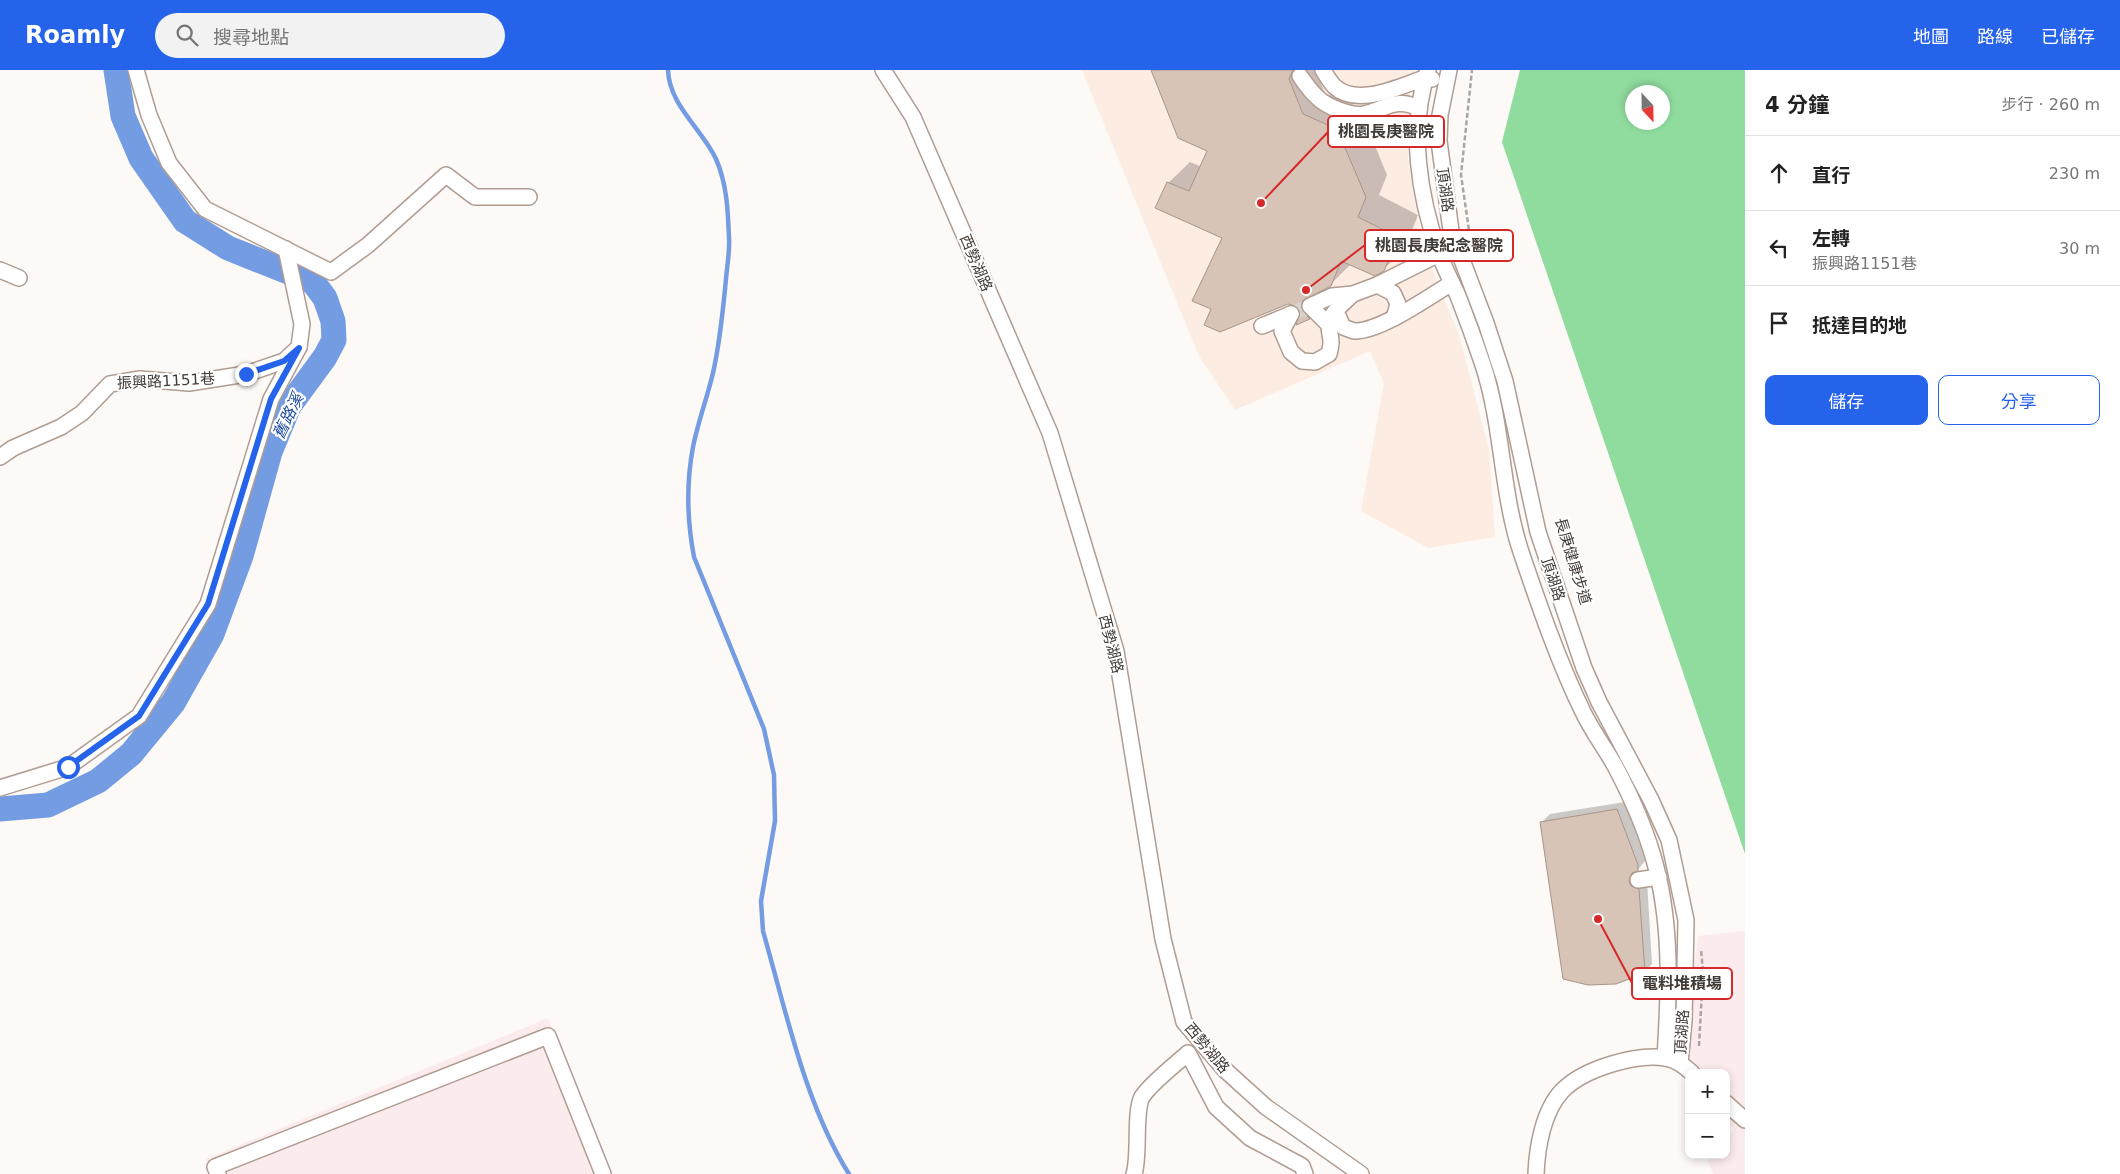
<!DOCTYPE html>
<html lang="zh-TW">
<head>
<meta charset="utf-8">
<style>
  body { margin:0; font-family:"DejaVu Sans","Noto Sans TC",sans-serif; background:#f2f2f2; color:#222 }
  .controls { position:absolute; right:15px; bottom:15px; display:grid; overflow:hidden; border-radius:10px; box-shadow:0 2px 8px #0003 }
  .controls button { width:45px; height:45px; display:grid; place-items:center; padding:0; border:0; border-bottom:1px solid #e0e0e0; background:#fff; color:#222; font:25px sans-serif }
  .compass { position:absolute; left:1625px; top:15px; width:45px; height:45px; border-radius:50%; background:#fff; box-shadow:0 2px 8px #0003; rotate:158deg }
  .stop { position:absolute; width:15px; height:15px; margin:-11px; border:4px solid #2563eb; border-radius:50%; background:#fff }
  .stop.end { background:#2563eb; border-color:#fff; box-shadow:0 1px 5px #0008 }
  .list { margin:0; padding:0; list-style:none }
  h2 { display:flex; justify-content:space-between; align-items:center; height:65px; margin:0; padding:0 20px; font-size:21px }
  h2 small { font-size:16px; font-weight:400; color:#767676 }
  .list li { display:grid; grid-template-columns:32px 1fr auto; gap:15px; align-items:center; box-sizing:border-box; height:75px; padding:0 20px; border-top:1px solid #e0e0e0 }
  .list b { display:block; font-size:19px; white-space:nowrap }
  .list p { margin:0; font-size:16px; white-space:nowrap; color:#767676 }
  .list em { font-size:16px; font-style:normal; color:#767676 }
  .actions { display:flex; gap:10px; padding:15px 20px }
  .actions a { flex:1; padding:11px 0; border:1px solid #2563eb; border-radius:10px; text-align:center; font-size:18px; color:#2563eb }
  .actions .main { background:#2563eb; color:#fff }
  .icon { flex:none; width:28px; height:28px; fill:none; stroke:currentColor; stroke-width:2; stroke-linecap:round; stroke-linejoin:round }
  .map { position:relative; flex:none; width:1745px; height:1104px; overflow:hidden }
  header { display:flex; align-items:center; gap:30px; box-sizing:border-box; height:70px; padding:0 25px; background:#2563eb; color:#fff }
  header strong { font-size:24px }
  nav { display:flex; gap:28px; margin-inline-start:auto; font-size:18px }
  .search { width:350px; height:45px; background:#f2f2f2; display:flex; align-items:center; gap:12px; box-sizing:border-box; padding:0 18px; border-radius:28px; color:#767676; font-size:19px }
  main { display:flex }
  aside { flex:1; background:#fff }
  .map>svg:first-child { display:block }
  .built { fill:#fdece2 }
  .industrial { fill:#fcebec }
  .forest { fill:#90dc9e; fill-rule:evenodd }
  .shadow { fill:#0003 }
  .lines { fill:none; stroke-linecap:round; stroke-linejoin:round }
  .stream { stroke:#739ce3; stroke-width:4.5 }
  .river { stroke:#739ce3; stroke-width:25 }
  .building { fill:#d8c3b7; stroke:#a89489 }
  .minor-tunnel { stroke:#d8d3cf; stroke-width:15; stroke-dasharray:15 8; stroke-linecap:butt }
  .minor-casing { stroke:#b09c91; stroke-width:18 }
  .path { stroke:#aba5a1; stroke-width:2.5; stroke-dasharray:5 2.5; stroke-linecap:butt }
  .minor { stroke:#fff; stroke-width:15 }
  .route { stroke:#2563eb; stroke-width:6 }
  .labels { text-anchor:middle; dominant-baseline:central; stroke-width:4.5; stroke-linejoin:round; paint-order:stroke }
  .street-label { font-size:15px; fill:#423a35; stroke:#fff }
  .water-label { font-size:16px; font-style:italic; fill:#1d4a9e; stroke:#fff }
  .leader { fill:none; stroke:#d62828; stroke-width:2 }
  .callout-dot { fill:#d62828; stroke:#fff; stroke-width:2 }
  .callout { fill:#fff; stroke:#d62828; stroke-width:2 }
  .callout-label { font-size:16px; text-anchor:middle; font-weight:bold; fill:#423a35 }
</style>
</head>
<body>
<header>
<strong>Roamly</strong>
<div class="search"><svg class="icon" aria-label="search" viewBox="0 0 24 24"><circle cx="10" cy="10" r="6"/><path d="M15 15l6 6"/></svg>搜尋地點</div>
<nav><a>地圖</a><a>路線</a><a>已儲存</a></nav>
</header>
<main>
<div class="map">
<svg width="1745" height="1104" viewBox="0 0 1745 1104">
  <rect width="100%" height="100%" fill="#fdf9f6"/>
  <path class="built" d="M 1082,0 L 1415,0 L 1410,13 L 1408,90 L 1422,174 L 1459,265 L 1489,379 L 1495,467 L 1428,478 L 1361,441 L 1384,313 L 1370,281 L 1235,340 L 1199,286 Z"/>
  <g class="industrial">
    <path d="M 1745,861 L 1745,1104 L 1713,1104 L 1708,1091 L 1713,1085 L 1726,1085 L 1726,1068 L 1734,1059 L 1726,1051 L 1726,1003 L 1689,1003 L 1689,1014 L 1681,1006 L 1698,866 Z"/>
    <path d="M 548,948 L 606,1104 L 212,1104 L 206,1089 Z"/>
  </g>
  <path class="forest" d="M 1520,0 L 1745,0 L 1745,784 L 1502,72 ZM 1632,22 L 1662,22 L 1662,52 L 1632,52 Z"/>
  <g class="shadow">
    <path d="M 1153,0 L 1315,0 L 1325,23 L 1359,37 L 1387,105 L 1379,125 L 1418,145 L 1405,178 L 1383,200 L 1351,194 L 1330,215 L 1323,218 L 1331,227 L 1309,248 L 1298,253 L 1301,241 L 1296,235 L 1288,233 L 1212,239 L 1224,167 L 1168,113 L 1190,92 L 1200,96 L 1209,80 Z"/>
    <path d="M 1625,732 L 1645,787 L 1645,791 L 1636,802 L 1639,808 L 1647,811 L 1652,894 L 1644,902 L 1542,752 L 1550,744 Z"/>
  </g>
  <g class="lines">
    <path class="stream" d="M 668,0 C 669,35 702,59 716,89 C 727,114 728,141 729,168 C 730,181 727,196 726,209 C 723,241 720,272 713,303 C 707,328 698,352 693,377 C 686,414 687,450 694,487 L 764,659 L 774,705 L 775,751 L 761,831 L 763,861 C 786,941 805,1034 849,1104"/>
    <path class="river" d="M 0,739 L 48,735 L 98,711 L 131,684 L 173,633 L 212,564 L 241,486 L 270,382 L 289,336 L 325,287 L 334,270 L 333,251 L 325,228 L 313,212 L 228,178 L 185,151 L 141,88 L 123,46 L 116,0"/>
  </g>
  <g class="building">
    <path d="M 1151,0 L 1293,0 L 1289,9 L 1303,44 L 1337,59 L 1366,127 L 1358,147 L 1398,167 L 1384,201 L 1375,206 L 1341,191 L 1331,216 L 1302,231 L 1301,239 L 1310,249 L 1296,255 L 1300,241 L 1296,236 L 1288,234 L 1220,262 L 1204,255 L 1211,239 L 1192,231 L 1222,168 L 1155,138 L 1167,112 L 1189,121 L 1207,81 L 1178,68 Z"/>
    <path d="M 1617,739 L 1638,795 L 1638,801 L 1632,803 L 1629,811 L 1631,816 L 1639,819 L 1645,903 L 1616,914 L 1588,915 L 1563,909 L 1540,752 Z"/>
  </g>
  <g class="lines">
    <path class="minor-tunnel" d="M 1291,244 L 1310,236"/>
    <defs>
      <g id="minor">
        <path d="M 136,0 L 149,45 L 169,93 L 205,139 L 331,202 L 368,175 L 446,105 L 475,127 L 529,127"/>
        <path d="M 883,0 L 913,47 L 1050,363 L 1116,581 L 1163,869 L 1184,952 L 1224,999 L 1266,1037 L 1361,1104"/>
        <path d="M 1323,0 C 1326,5 1330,12 1334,16 C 1357,38 1400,16 1425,8 L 1432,9"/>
        <path d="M 1428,0 C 1408,59 1419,126 1439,183 C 1444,198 1452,212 1458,226 C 1467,249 1475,271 1483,295 C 1503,356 1501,422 1521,482 C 1539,535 1559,593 1583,642 C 1592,661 1605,678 1615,696 C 1632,728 1647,762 1656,797 C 1672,859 1669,924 1665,988"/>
        <path d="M 1449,0 L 1440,45 L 1439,71 L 1451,161 L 1486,253 L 1505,311 L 1538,462 L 1584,598 L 1599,632 L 1651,730 L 1669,770 L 1686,850 L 1684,951 L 1680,993"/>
        <path d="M 1300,6 C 1305,13 1310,21 1317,27 C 1325,36 1352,47 1364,44 C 1386,39 1395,27 1419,38"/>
        <path d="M 0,200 L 19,208"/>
        <path d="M 1377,215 L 1393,223 L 1398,234 L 1394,248"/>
        <path d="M 1291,244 L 1282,261 L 1291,282 L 1302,291 L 1315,292 L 1329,284 C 1333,268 1330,270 1329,256 C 1329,243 1345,232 1353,224"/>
        <path d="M 1338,246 L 1343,257 C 1346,258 1351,260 1354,261 C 1380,262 1430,226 1452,213"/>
        <path d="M 1329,255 L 1310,236 L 1332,226 L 1353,224 L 1377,215 L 1439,184"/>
        <path d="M 1262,256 L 1291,244"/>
        <path d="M 0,387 L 13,378 L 61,357 L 82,343 L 110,314 L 140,309 L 189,313 L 246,304 L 284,291 L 299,277 L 302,254 L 286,179"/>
        <path d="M 0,718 L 68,697 L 139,646 L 208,534 L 271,329 L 299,277"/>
        <path d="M 1638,810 L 1659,807"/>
        <path d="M 1726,1033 L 1745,1050"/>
        <path d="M 218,1104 L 215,1097 L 548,966 L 603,1104"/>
        <path d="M 1134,1104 C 1140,1086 1134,1041 1142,1027 C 1150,1014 1176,994 1188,983 L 1216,1037 L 1250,1068 L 1302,1096 L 1305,1104"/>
        <path d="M 1536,1104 C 1537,1078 1543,1041 1562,1021 C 1583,999 1636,983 1666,988 C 1677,990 1684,996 1692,1003"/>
      </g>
    </defs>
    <use href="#minor" class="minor-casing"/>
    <g class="path">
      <path d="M 1470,167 L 1461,105 L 1472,0"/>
      <path d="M 1699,976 L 1703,902 L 1701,879"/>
    </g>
    <use href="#minor" class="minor"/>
  </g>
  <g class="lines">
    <path class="route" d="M 68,697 L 139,646 L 208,534 L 271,329 L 299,278 L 284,291 L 246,304"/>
  </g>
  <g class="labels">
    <g class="street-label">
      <text transform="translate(1445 120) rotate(82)">頂湖路</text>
      <text transform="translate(976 193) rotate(67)">西勢湖路</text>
      <text transform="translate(166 311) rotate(-3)">振興路1151巷</text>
      <text transform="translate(1573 491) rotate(73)">長庚健康步道</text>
      <text transform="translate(1553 509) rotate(72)">頂湖路</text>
      <text transform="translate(1111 574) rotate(76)">西勢湖路</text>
      <text transform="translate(1682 962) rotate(-86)">頂湖路</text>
      <text transform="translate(1207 978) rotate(50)">西勢湖路</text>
    </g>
    <g class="water-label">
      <text transform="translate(288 346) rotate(-64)">舊路溪</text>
    </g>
  </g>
  <path class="leader" d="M1261 133L1328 62M1306 220L1365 175M1598 849L1632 913"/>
  <g class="callout-dot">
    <circle cx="1261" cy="133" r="5"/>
    <circle cx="1306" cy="220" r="5"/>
    <circle cx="1598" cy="849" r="5"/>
  </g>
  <g class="callout">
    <rect x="1328" y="46" width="116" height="31" rx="5"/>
    <rect x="1365" y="160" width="148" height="31" rx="5"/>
    <rect x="1632" y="898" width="100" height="31" rx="5"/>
  </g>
  <g class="callout-label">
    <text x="1386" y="67">桃園長庚醫院</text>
    <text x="1439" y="181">桃園長庚紀念醫院</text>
    <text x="1682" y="919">電料堆積場</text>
  </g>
</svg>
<div class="controls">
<button>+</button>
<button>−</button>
</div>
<svg class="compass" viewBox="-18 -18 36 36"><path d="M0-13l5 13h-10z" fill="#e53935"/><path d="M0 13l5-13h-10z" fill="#767676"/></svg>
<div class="stop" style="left:68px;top:697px"></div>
<div class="stop end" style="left:246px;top:304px"></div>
</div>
<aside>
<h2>4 分鐘<small>步行 · 260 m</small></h2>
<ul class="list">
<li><svg class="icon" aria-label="ahead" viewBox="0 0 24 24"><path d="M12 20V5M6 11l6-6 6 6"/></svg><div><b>直行</b></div><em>230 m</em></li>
<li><svg class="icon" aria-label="left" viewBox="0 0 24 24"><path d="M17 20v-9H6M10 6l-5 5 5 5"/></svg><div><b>左轉</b><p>振興路1151巷</p></div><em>30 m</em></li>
<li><svg class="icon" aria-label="arrive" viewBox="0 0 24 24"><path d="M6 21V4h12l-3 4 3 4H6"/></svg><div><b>抵達目的地</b></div></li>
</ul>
<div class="actions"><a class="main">儲存</a><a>分享</a></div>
</aside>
</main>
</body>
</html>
